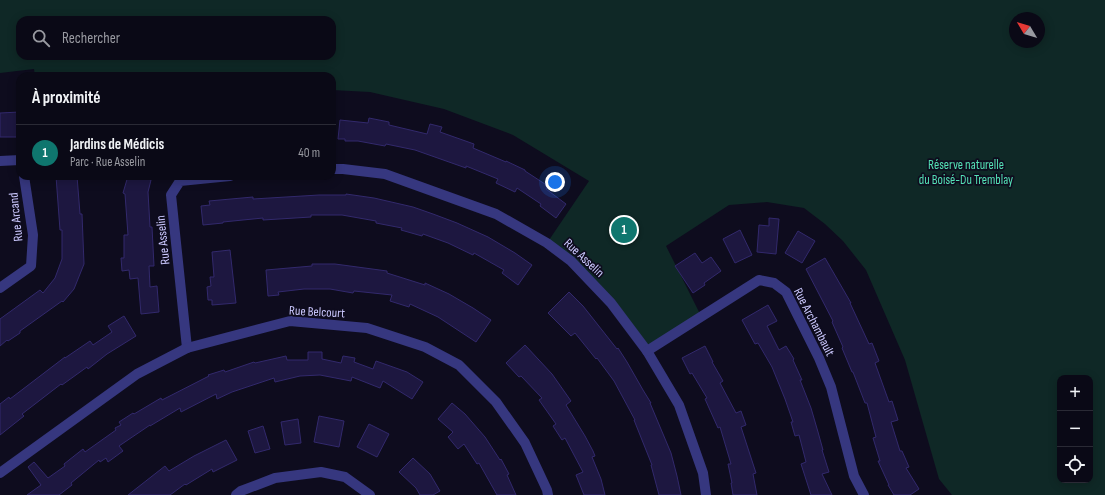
<!DOCTYPE html>
<html lang="fr">
<head>
<meta charset="utf-8">
<style>
  body { margin:0; font-family:"Sofia Sans Condensed",sans-serif; background:#13121f; color:#f1f3f6 }
  .controls { position:absolute; right:12px; bottom:12px; display:grid; overflow:hidden; border-radius:8px; box-shadow:0 2px 10px #0003 }
  .controls button { width:36px; height:36px; display:grid; place-items:center; padding:0; border:0; border-bottom:1px solid #2a2a35; background:#0a0916; color:#f1f3f6; font:20px sans-serif }
  .compass { position:absolute; left:1009px; top:12px; width:36px; height:36px; border-radius:50%; background:#0a0916; box-shadow:0 2px 10px #0003; rotate:308deg }
  .you { position:absolute; left:555px; top:182px; width:14px; height:14px; margin:-10px; border:3px solid #fff; border-radius:50%; background:#1a73e8; box-shadow:0 0 0 6px #1a73e833 }
  .badge { display:grid; place-items:center; width:26px; height:26px; border-radius:50%; background:#0f766e; color:#fff; font-size:13px; font-weight:700 }
  .pin { position:absolute; translate:-50% -50%; border:2px solid #fff; box-shadow:0 1px 4px #0006 }
  .list { margin:0; padding:0; list-style:none }
  h2 { display:flex; justify-content:space-between; align-items:center; height:52px; margin:0; padding:0 16px; font-size:17px }
  h2 small { font-size:13px; font-weight:400; color:#999aa1 }
  .list li { display:grid; grid-template-columns:26px 1fr auto; gap:12px; align-items:center; box-sizing:border-box; height:56px; padding:0 16px; border-top:1px solid #2a2a35 }
  .list b { display:block; font-size:15px; white-space:nowrap }
  .list p { margin:0; font-size:13px; white-space:nowrap; color:#999aa1 }
  .list em { font-size:13px; font-style:normal; color:#999aa1 }
  .icon { flex:none; width:22px; height:22px; fill:none; stroke:currentColor; stroke-width:2; stroke-linecap:round; stroke-linejoin:round }
  .map { position:relative; flex:none; width:1105px; height:495px; overflow:hidden }
  .search { position:absolute; background:#0a0916; box-shadow:0 2px 10px #0003; left:16px; top:16px; width:320px; height:44px; display:flex; align-items:center; gap:10px; box-sizing:border-box; padding:0 14px; border-radius:12px; color:#999aa1; font-size:15px }
  .panel { position:absolute; background:#0a0916; box-shadow:0 2px 10px #0003; left:16px; top:72px; width:320px; height:108px; border-radius:12px }
  .map>svg:first-child { display:block }
  .green { fill:#0f2826; fill-rule:evenodd }
  .building { fill:#1d1740; stroke:#32296c }
  .lines { fill:none; stroke-linecap:round; stroke-linejoin:round }
  .street { stroke:#36377f; stroke-width:10 }
  .labels { text-anchor:middle; dominant-baseline:central; stroke-width:3.5; stroke-linejoin:round; paint-order:stroke }
  .park-label { font-size:13px; fill:#54e0b5; stroke:#0e0c1e }
  .street-label { font-size:13px; fill:#ccc9ff; stroke:#0e0c1e }
</style>
</head>
<body>
<div class="map">
<svg width="1105" height="495" viewBox="0 0 1105 495">
  <rect width="100%" height="100%" fill="#0e0c1e"/>
  <path class="green" d="M 0,0 L 1105,0 L 1105,495 L 952,495 L 939,479 L 905,360 L 866,270 L 843,241 L 825,224 L 804,208 L 767,202 L 729,205 L 666,246 L 701,316 L 647,351 L 611,303 L 547,243 L 589,181 L 513,135 L 444,109 L 370,92 L 332,90 L 332,76 L 35,76 L 34,69 L 0,73 ZM 1015,18 L 1039,18 L 1039,42 L 1015,42 ZM 20,20 L 332,20 L 332,56 L 20,56 ZM 1060,378 L 1090,378 L 1090,480 L 1060,480 Z"/>
  <g class="building">
    <path d="M 20,112 L 20,137 L 0,137 L 0,113 Z"/>
    <path d="M 369,118 L 389,122 L 389,125 L 427,134 L 430,124 L 442,127 L 440,132 L 474,144 L 473,148 L 506,162 L 506,161 L 525,170 L 525,171 L 548,186 L 546,189 L 566,204 L 556,218 L 540,206 L 541,204 L 517,188 L 515,192 L 496,183 L 498,179 L 466,166 L 466,168 L 415,150 L 386,144 L 385,146 L 358,141 L 345,141 L 345,139 L 338,139 L 340,120 L 368,123 Z"/>
    <path d="M 56,176 L 77,176 L 80,214 L 82,214 L 84,264 L 74,289 L 63,302 L 62,301 L 20,331 L 20,333 L 8,341 L 7,340 L 0,346 L 0,319 L 40,290 L 43,293 L 55,278 L 62,259 L 62,230 L 60,230 Z"/>
    <path d="M 128,176 L 137,176 L 151,180 L 148,192 L 150,227 L 152,227 L 154,266 L 149,266 L 150,287 L 157,286 L 159,312 L 141,314 L 138,278 L 130,279 L 129,270 L 122,271 L 121,258 L 124,258 L 124,235 L 128,235 L 125,194 L 123,193 Z"/>
    <path d="M 346,194 L 374,198 L 413,207 L 433,214 L 457,223 L 488,237 L 515,253 L 532,265 L 518,285 L 502,273 L 504,270 L 474,253 L 473,255 L 448,243 L 423,234 L 422,236 L 401,230 L 402,228 L 376,223 L 376,221 L 342,215 L 311,215 L 311,217 L 263,220 L 263,218 L 223,222 L 223,223 L 203,225 L 201,206 L 210,205 L 209,201 L 253,197 L 253,199 L 319,195 L 346,195 Z"/>
    <path d="M 769,218 L 779,219 L 776,254 L 757,252 L 759,225 L 769,226 Z"/>
    <path d="M 740,230 L 752,255 L 735,263 L 723,239 Z"/>
    <path d="M 798,231 L 815,241 L 802,263 L 785,253 Z"/>
    <path d="M 230,250 L 236,303 L 212,305 L 212,300 L 208,300 L 207,287 L 211,286 L 210,277 L 214,277 L 212,252 Z"/>
    <path d="M 695,253 L 702,263 L 711,257 L 721,271 L 704,283 L 705,285 L 693,293 L 675,266 Z"/>
    <path d="M 825,258 L 851,303 L 850,303 L 869,344 L 872,343 L 879,361 L 875,363 L 889,402 L 892,401 L 898,420 L 891,422 L 900,451 L 902,451 L 909,467 L 906,468 L 919,489 L 910,495 L 894,495 L 888,485 L 889,485 L 878,461 L 880,461 L 873,438 L 876,437 L 867,403 L 865,403 L 853,372 L 852,372 L 842,348 L 843,347 L 832,322 L 833,321 L 806,269 Z"/>
    <path d="M 312,264 L 335,264 L 387,271 L 387,273 L 425,285 L 425,283 L 449,294 L 473,308 L 491,320 L 476,342 L 438,317 L 410,304 L 409,307 L 390,301 L 392,295 L 354,291 L 353,293 L 330,289 L 304,289 L 278,292 L 279,295 L 268,296 L 266,270 L 312,266 Z"/>
    <path d="M 569,292 L 583,306 L 617,349 L 618,348 L 627,362 L 643,390 L 651,403 L 650,403 L 671,453 L 677,476 L 681,495 L 659,495 L 651,465 L 652,465 L 634,420 L 635,420 L 614,381 L 597,358 L 596,359 L 575,333 L 571,336 L 548,313 Z"/>
    <path d="M 768,305 L 777,321 L 767,326 L 779,350 L 786,346 L 794,359 L 793,360 L 802,380 L 800,380 L 811,408 L 818,432 L 823,450 L 822,450 L 829,472 L 822,474 L 832,495 L 811,495 L 801,464 L 806,462 L 799,435 L 795,436 L 791,422 L 793,422 L 785,399 L 772,367 L 758,343 L 755,344 L 742,320 Z"/>
    <path d="M 124,316 L 136,336 L 107,354 L 88,369 L 87,367 L 62,385 L 61,384 L 22,414 L 24,416 L 0,435 L 0,404 L 9,397 L 10,399 L 65,357 L 65,358 L 90,341 L 93,345 L 112,332 L 108,326 Z"/>
    <path d="M 525,345 L 552,374 L 571,401 L 566,405 L 585,436 L 593,451 L 595,456 L 592,457 L 601,479 L 605,495 L 584,495 L 576,475 L 583,472 L 565,438 L 562,440 L 553,426 L 556,424 L 539,400 L 542,398 L 521,376 L 519,377 L 506,363 Z"/>
    <path d="M 705,346 L 713,362 L 712,362 L 723,381 L 720,383 L 736,413 L 741,411 L 746,425 L 741,427 L 756,473 L 753,474 L 757,495 L 733,495 L 731,483 L 732,483 L 728,464 L 731,464 L 720,427 L 718,428 L 705,399 L 707,398 L 692,373 L 690,374 L 682,358 Z"/>
    <path d="M 308,352 L 322,352 L 322,359 L 341,363 L 343,356 L 355,358 L 354,362 L 373,369 L 376,361 L 407,372 L 423,382 L 412,399 L 383,381 L 380,388 L 352,377 L 351,381 L 320,375 L 300,376 L 275,382 L 274,378 L 232,392 L 217,399 L 216,394 L 181,412 L 180,408 L 150,426 L 150,425 L 119,446 L 123,451 L 108,462 L 106,458 L 100,462 L 99,460 L 71,483 L 72,485 L 59,495 L 27,495 L 41,485 L 28,467 L 34,462 L 48,478 L 65,466 L 64,464 L 83,449 L 85,452 L 116,430 L 115,428 L 121,425 L 119,422 L 133,413 L 134,414 L 161,398 L 162,400 L 209,376 L 208,375 L 224,370 L 225,372 L 254,362 L 255,363 L 286,356 L 287,360 L 308,360 Z"/>
    <path d="M 452,403 L 465,414 L 485,437 L 500,460 L 501,459 L 509,474 L 507,475 L 516,495 L 497,495 L 479,463 L 477,464 L 464,444 L 458,449 L 448,437 L 453,432 L 438,419 Z"/>
    <path d="M 319,416 L 344,421 L 339,447 L 314,442 Z"/>
    <path d="M 298,419 L 301,443 L 285,445 L 281,422 Z"/>
    <path d="M 369,424 L 389,434 L 377,457 L 357,447 Z"/>
    <path d="M 263,426 L 270,449 L 255,453 L 248,431 Z"/>
    <path d="M 226,440 L 237,460 L 213,472 L 212,469 L 186,485 L 185,484 L 170,495 L 128,495 L 165,466 L 169,471 L 194,456 Z"/>
    <path d="M 413,458 L 430,474 L 440,491 L 433,495 L 420,495 L 416,488 L 399,472 Z"/>
  </g>
  <g class="lines">
    <g class="street">
      <path d="M 0,161 L 20,160"/>
      <path d="M 332,169 L 343,169 L 385,174 L 496,214 L 547,243 L 571,261 L 611,303 L 647,351 L 679,405 L 703,473 L 706,495"/>
      <path d="M 0,288 L 31,266 L 33,235 L 24,176"/>
      <path d="M 187,348 L 171,195 L 180,181 L 230,176"/>
      <path d="M 647,351 L 759,280 L 774,283 L 786,292 L 819,358 L 831,387 L 854,476 L 864,495"/>
      <path d="M 0,473 L 137,374 L 187,348 L 290,321 L 367,328 L 425,347 L 459,365 L 496,402 L 525,443 L 547,490 L 548,495"/>
      <path d="M 236,495 L 241,491 L 275,478 L 321,472 L 345,477 L 370,495"/>
    </g>
  </g>
  <g class="labels">
    <g class="park-label">
      <text x="966" y="165">Réserve naturelle<tspan x="966" dy="15">du Boisé-Du Tremblay</tspan></text>
    </g>
    <g class="street-label">
      <text transform="translate(16 217) rotate(-96)">Rue Arcand</text>
      <text transform="translate(163 240) rotate(-96)">Rue Asselin</text>
      <text transform="translate(584 258) rotate(43)">Rue Asselin</text>
      <text transform="translate(317 312) rotate(3)">Rue Belcourt</text>
      <text transform="translate(814 322) rotate(63)">Rue Archambault</text>
    </g>
  </g>
</svg>
<div class="controls">
<button>+</button>
<button>−</button>
<button><svg class="icon" aria-label="locate" viewBox="0 0 24 24"><circle cx="12" cy="12" r="6"/><path d="M12 2v4M12 18v4M2 12h4M18 12h4"/></svg></button>
</div>
<svg class="compass" viewBox="-18 -18 36 36"><path d="M0-13l5 13h-10z" fill="#e53935"/><path d="M0 13l5-13h-10z" fill="#999aa1"/></svg>
<div class="you"></div>
<div class="pin badge" style="left:624px;top:230px">1</div>
<div class="search"><svg class="icon" aria-label="search" viewBox="0 0 24 24"><circle cx="10" cy="10" r="6"/><path d="M15 15l6 6"/></svg>Rechercher</div>
<section class="panel">
<h2>À proximité<small></small></h2>
<ul class="list">
<li><span class="badge">1</span><div><b>Jardins de Médicis</b><p>Parc · Rue Asselin</p></div><em>40 m</em></li>
</ul>
</section>
</div>
</body>
</html>
